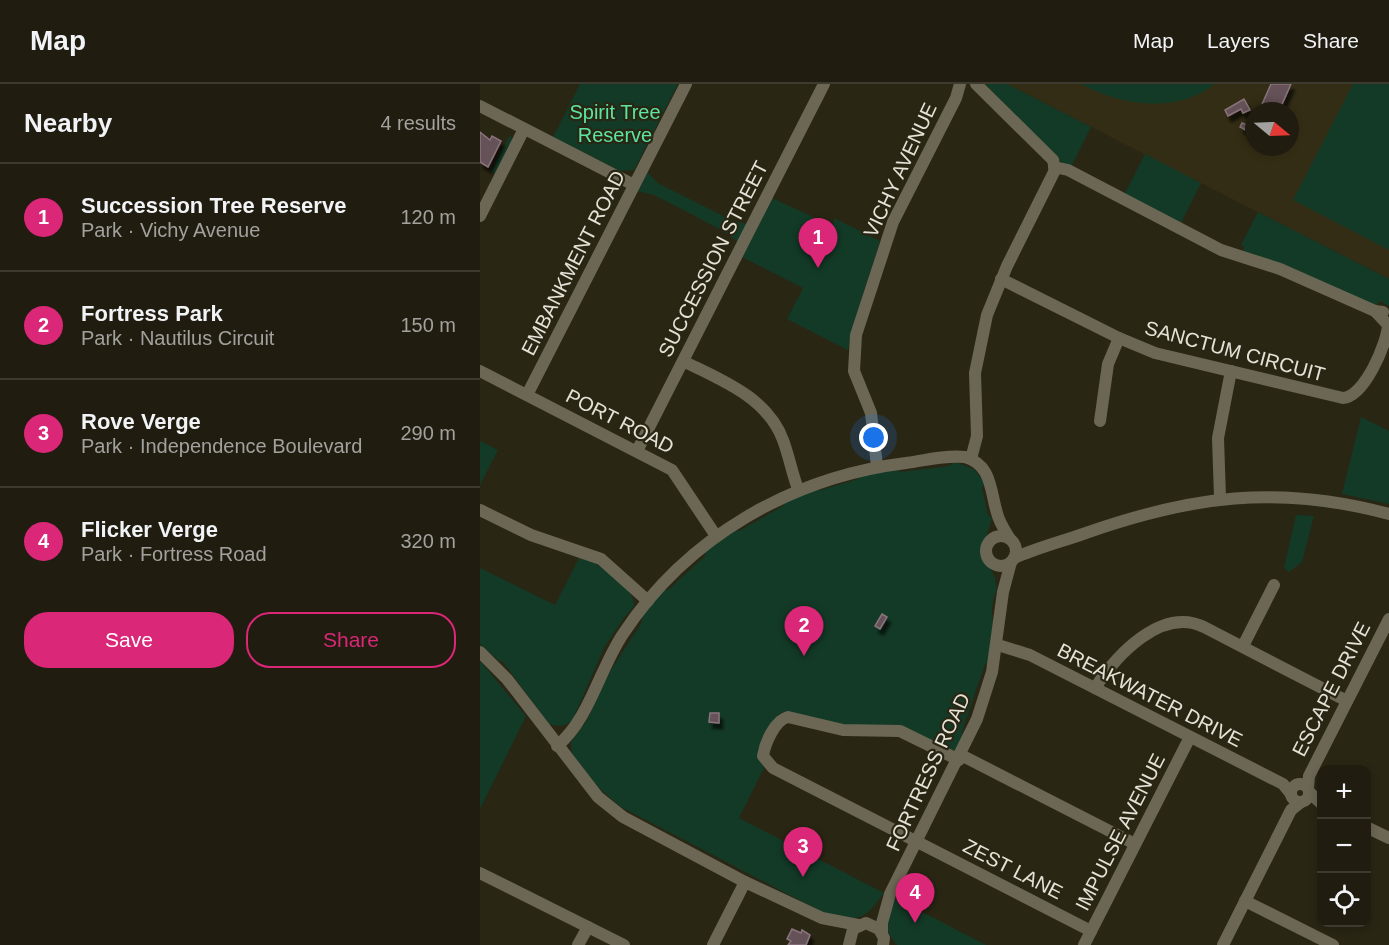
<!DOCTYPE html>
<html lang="en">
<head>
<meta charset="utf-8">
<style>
  body { margin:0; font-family:Helvetica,sans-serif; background:#282518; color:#f1f3f6 }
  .controls { position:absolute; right:18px; bottom:18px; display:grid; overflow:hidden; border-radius:12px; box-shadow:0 3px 9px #0003 }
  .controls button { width:54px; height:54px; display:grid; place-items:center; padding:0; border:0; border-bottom:2px solid #3d3a2f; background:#201c0f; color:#f1f3f6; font:30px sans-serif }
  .compass { position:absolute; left:765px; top:18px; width:54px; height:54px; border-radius:50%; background:#201c0f; box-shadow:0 3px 9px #0003; rotate:109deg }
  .you { position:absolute; left:394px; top:354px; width:21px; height:21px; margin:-15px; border:4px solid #fff; border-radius:50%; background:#1a73e8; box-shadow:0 0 0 9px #1a73e833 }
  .badge { display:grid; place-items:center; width:39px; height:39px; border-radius:50%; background:#db2777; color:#fff; font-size:20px; font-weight:700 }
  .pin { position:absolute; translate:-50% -50px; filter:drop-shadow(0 2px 3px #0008) }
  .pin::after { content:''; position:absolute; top:32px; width:21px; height:18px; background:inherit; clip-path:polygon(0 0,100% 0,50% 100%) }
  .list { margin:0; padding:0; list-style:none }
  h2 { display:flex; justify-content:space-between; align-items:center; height:78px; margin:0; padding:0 24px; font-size:26px }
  h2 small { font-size:20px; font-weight:400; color:#a2a19e }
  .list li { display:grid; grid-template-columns:39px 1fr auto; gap:18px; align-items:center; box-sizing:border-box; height:108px; padding:0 24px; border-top:2px solid #3d3a2f }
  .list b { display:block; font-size:22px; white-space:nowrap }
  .list p { margin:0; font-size:20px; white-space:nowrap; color:#a2a19e }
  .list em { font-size:20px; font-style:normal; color:#a2a19e }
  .actions { display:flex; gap:12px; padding:18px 24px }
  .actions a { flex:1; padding:14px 0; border:2px solid #db2777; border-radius:24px; text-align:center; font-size:21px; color:#db2777 }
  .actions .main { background:#db2777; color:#fff }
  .icon { flex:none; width:33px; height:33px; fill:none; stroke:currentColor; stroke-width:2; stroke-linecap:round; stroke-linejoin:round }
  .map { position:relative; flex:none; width:909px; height:861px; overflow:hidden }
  header { display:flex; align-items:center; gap:36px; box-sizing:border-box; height:84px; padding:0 30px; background:#201c0f; border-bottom:2px solid #3d3a2f }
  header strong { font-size:28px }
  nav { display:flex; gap:33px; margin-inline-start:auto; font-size:21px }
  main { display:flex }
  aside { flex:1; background:#201c0f }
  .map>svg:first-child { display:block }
  .built { fill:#332d15; fill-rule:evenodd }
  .green { fill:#133a26 }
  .building { fill:#655158; stroke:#8a747c; stroke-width:1.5; filter:url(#shadow) }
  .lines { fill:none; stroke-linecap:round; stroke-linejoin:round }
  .minor { stroke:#6c6754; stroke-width:12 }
  .labels { text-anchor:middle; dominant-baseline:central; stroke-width:4.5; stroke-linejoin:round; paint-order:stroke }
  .park-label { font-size:20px; fill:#5be5a1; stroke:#2a2614 }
  .street-label { font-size:20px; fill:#e5e2d7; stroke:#2a2614 }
</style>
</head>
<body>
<header>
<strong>Map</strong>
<nav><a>Map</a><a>Layers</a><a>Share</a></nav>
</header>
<main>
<aside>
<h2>Nearby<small>4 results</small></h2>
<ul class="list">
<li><span class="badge">1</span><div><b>Succession Tree Reserve</b><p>Park · Vichy Avenue</p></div><em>120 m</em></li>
<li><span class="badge">2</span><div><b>Fortress Park</b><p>Park · Nautilus Circuit</p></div><em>150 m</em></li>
<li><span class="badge">3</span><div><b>Rove Verge</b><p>Park · Independence Boulevard</p></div><em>290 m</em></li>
<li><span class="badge">4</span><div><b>Flicker Verge</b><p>Park · Fortress Road</p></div><em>320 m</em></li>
</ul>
<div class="actions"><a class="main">Save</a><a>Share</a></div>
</aside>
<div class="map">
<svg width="909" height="861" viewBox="0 0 909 861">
  <defs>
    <filter id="shadow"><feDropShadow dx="3.5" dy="6" stdDeviation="1.5" flood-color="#0009"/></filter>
  </defs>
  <rect width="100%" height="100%" fill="#2a2614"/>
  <path class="built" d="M 527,0 L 909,0 L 909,195 L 631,53 ZM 774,27 L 810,27 L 810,63 L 774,63 Z"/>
  <g class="green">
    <path d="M 100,0 L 198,0 L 154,86 L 140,87 L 73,53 Z"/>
    <path d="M 505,0 L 527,0 L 611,43 L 591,83 L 583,80 Z"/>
    <path d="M 601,0 L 735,0 C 696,30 642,22 601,0 Z"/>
    <path d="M 873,0 L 909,0 L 909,166 L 813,116 Z"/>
    <path d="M 30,51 L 32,55 L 16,89 L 11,88 Z"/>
    <path d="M 665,70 L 721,99 L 701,139 L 644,111 Z"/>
    <path d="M 167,88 L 179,100 L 251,136 L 267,140 L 258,158 L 245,148 L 209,129 L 174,111 L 157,107 Z"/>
    <path d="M 292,114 L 329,131 L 339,138 L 345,138 L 349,144 L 353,142 L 354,134 L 400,157 L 372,244 L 368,266 L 307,235 L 323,204 L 262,173 Z"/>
    <path d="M 778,128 L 909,195 L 909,222 L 899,217 L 897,222 L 807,182 L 764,168 L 764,162 L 761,161 Z"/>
    <path d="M 881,333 L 909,347 L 909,420 L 862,410 Z"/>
    <path d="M 0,357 L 18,366 L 0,401 Z"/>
    <path d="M 475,378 L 494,385 L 505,399 L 502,404 L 508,431 L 512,434 L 501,470 L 515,493 L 517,506 C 512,514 510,533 515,542 L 509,577 L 505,580 L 482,648 L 483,654 L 476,667 L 469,666 L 432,647 L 359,641 L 302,628 L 294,637 L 278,673 L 284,684 L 259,734 L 404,809 C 385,834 383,836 353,834 L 141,723 L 121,706 L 92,674 L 91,658 L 108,635 L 126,590 L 129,589 L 162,538 L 161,533 L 184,506 L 188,506 L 225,472 L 226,467 L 255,446 L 259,447 L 303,422 L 305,418 L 337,405 L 341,406 L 378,395 L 382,392 L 416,385 L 420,388 L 469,382 Z"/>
    <path d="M 816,431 L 834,432 L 822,478 L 809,488 L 804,484 Z"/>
    <path d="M 100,472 C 117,479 156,503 154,522 L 143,535 L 124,564 L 93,635 C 86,643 79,643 69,640 L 23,578 L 19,577 L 0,560 L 0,484 L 75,521 Z"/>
    <path d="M 0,577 L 46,632 L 0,725 Z"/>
    <path d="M 414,815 L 421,817 L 506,861 L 417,861 C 401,843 408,835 414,815 Z"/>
  </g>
  <g class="building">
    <path d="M 791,0 L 811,0 L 799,27 L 779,27 Z"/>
    <path d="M 764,15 L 770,26 L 763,29 L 761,25 L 748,32 L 745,26 Z"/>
    <path d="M 762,39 L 774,44 L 773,50 L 760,43 Z"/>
    <path d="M 0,48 L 10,56 L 12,52 L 21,57 L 8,83 L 0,78 Z"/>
    <path d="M 402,530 L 407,533 L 400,545 L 395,542 Z"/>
    <path d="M 230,629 L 239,629 L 239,639 L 229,638 Z"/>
    <path d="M 312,845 L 321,849 L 322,846 L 330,851 L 326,861 L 308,861 L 311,857 L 307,855 Z"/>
  </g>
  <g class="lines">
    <g class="minor">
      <path d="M 0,22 L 154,101"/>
      <path d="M 574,83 L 588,86 L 741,166 L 800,185 L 895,227 L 903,228"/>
      <path d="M 0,132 L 44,45"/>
      <path d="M 521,195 L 639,254 L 675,269 L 863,314 C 884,313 907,260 908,241 L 895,227"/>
      <path d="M 203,277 C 241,296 287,313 303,356 C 309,372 312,389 318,405"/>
      <path d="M 0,287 L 192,386 L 236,452"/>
      <path d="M 47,311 L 206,0"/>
      <path d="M 620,337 L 628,280 L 639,254"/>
      <path d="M 157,367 L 344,0"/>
      <path d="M 491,375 L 497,352 L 495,289 L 507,231 L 527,182 L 575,86 L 573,76 L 496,0"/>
      <path d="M 397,382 L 391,329 L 374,287 L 376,251 L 413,138 L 476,14 L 480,0"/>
      <path d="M 740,414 L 738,354 L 751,287"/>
      <path d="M 0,426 L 51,451 L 121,475 L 168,517"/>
      <circle cx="521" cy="467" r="15"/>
      <path d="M 534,474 C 557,464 580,458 603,450 C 710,412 798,400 909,430"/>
      <path d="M 518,561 L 550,571 L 803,700 L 811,710"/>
      <path d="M 763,562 L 794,501"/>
      <path d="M 0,568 L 27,595 L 118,713 L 143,733 L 265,798 L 342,834 L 378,841"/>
      <path d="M 615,604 C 636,572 681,522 724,543 L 867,617"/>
      <path d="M 77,662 C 109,636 119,586 143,550 C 207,453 312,393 426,379 C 445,376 466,371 485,373 C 512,381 510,406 517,429 C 519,438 525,447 530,455"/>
      <path d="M 481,671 L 655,760"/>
      <path d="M 479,676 L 420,647 L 363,646 L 308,633 C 295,636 285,659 283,672 L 293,684 L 611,847"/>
      <circle cx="820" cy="709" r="9"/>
      <path d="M 828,704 L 829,692 L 909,535"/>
      <path d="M 829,708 L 842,720"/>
      <path d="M 886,743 L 909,754"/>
      <path d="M 0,789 L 144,861"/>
      <path d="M 765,817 L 853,861"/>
      <path d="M 402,849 L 402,839 L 410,810 L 497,635 L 512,588 L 523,508 L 531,478"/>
      <path d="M 98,861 L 108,843"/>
      <path d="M 233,861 L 265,798"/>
      <path d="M 369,861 L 373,845 L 386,839 L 399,845 L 404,854 L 403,861"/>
      <path d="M 604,861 L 710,653"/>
      <path d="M 743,861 L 811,726 L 821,718"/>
    </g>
  </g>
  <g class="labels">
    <g class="park-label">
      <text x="135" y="28">Spirit Tree<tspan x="135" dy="23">Reserve</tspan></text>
    </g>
    <g class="street-label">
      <text transform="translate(420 86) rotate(-65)">VICHY AVENUE</text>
      <text transform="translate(233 175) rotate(-63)">SUCCESSION STREET</text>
      <text transform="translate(93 179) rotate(-63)">EMBANKMENT ROAD</text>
      <text transform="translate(755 267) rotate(15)">SANCTUM CIRCUIT</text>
      <text transform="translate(140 337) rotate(27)">PORT ROAD</text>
      <text transform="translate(851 605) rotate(-63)">ESCAPE DRIVE</text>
      <text transform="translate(670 611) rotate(27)">BREAKWATER DRIVE</text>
      <text transform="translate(448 688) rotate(-65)">FORTRESS ROAD</text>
      <text transform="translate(640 748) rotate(-63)">IMPULSE AVENUE</text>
      <text transform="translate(533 785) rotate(27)">ZEST LANE</text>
    </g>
  </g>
</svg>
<div class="controls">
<button>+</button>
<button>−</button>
<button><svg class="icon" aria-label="locate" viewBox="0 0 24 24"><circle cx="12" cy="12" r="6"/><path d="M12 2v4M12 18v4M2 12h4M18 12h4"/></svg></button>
</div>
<svg class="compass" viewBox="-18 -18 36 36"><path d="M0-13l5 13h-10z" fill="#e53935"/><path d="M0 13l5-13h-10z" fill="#a2a19e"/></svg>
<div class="you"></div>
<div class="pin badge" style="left:338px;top:184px">1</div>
<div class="pin badge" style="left:324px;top:572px">2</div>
<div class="pin badge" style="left:323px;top:793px">3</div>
<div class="pin badge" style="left:435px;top:839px">4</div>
</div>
</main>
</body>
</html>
